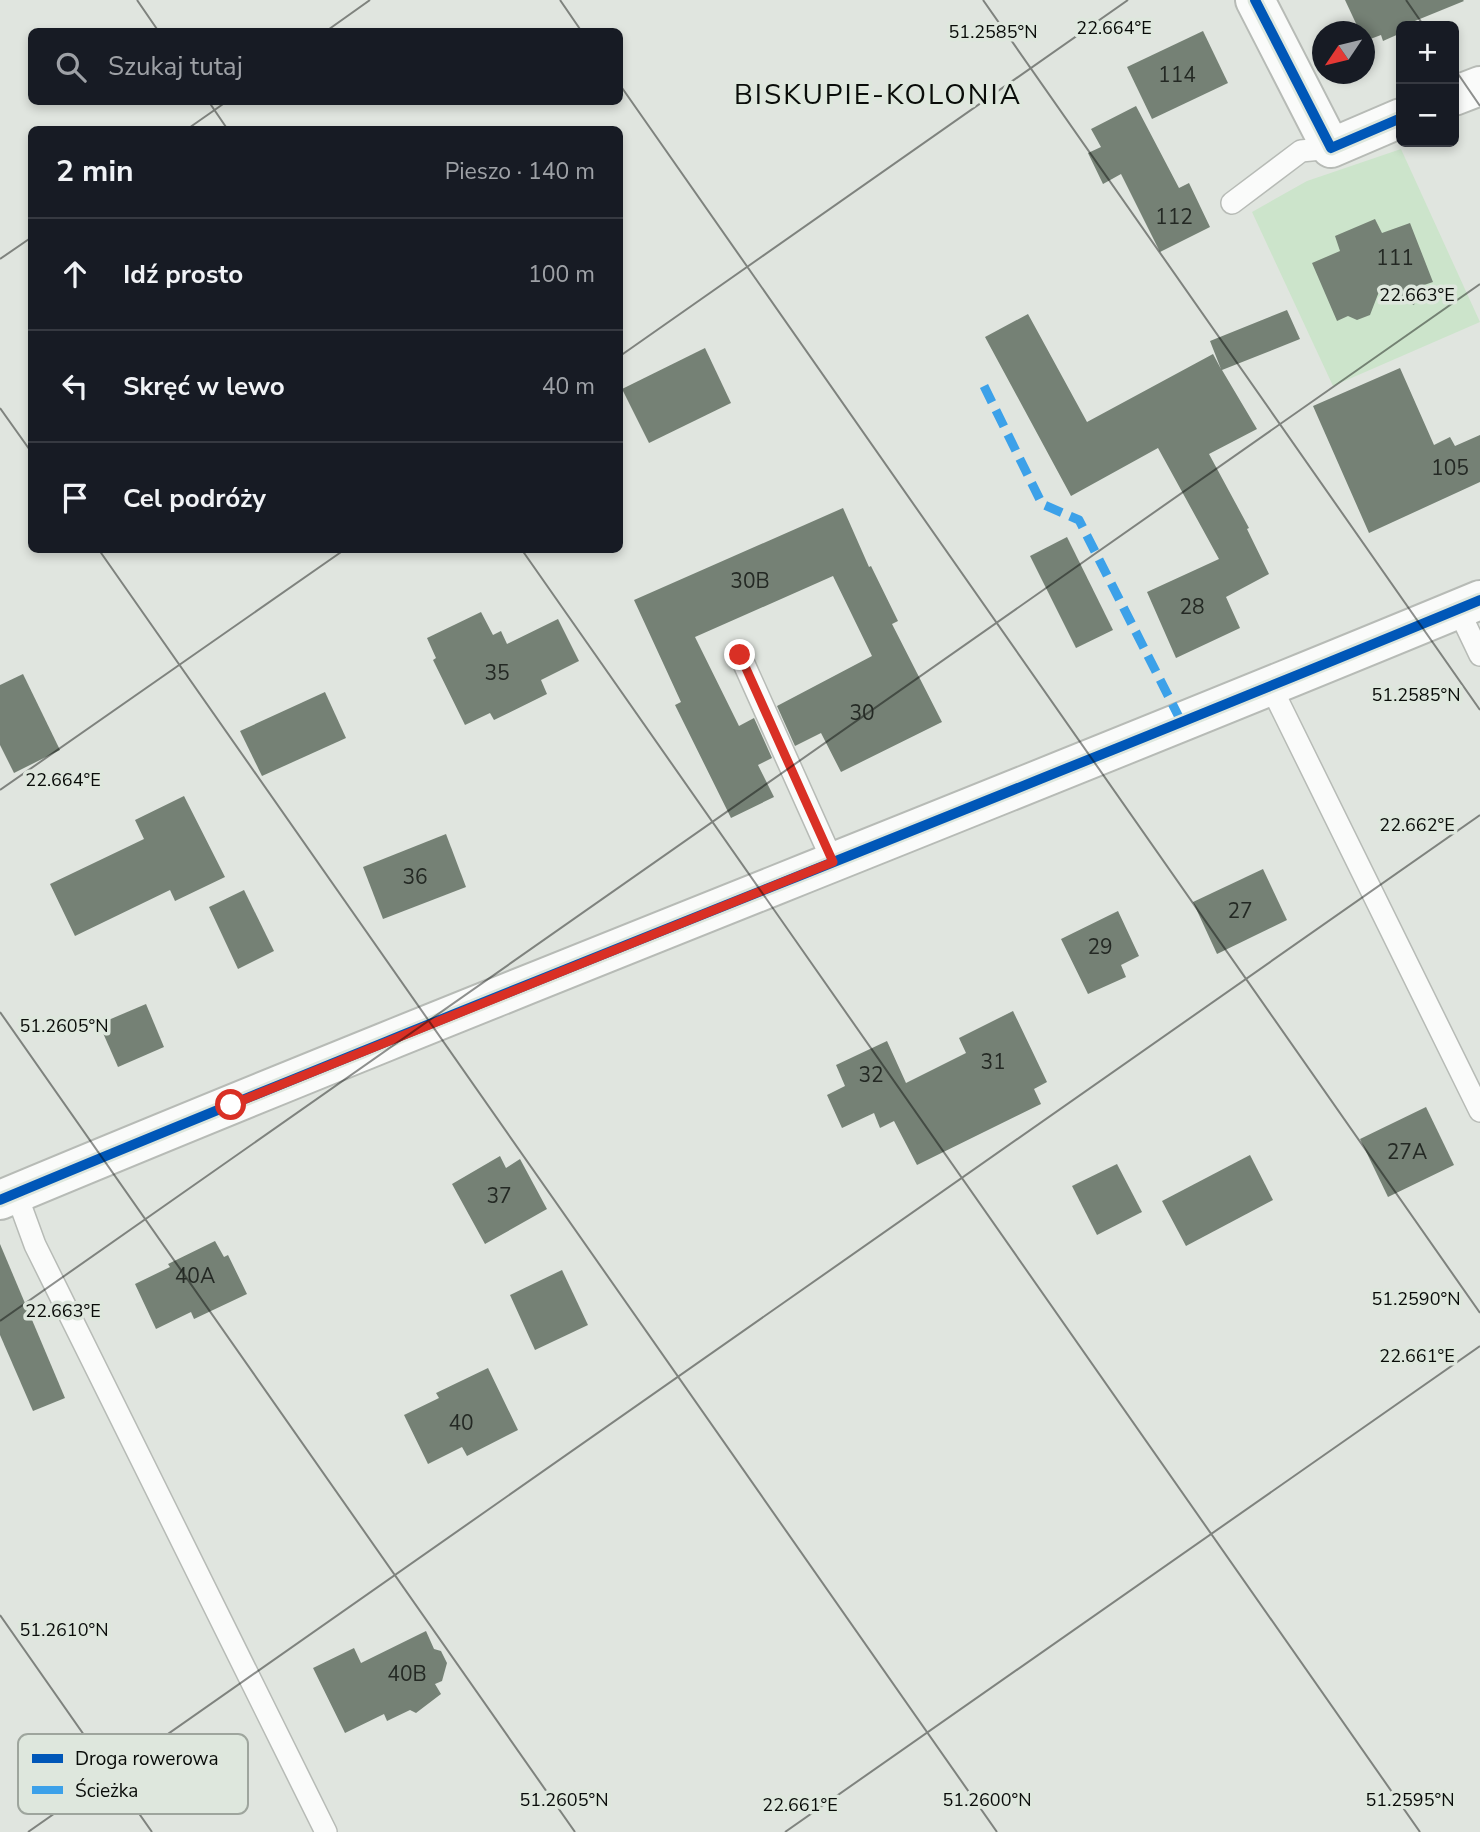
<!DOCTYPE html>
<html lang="pl">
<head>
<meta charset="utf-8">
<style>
  body { margin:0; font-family:"Nunito Sans",sans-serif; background:#242831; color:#f1f3f6 }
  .controls { position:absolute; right:21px; top:21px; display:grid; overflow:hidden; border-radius:10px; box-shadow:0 4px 10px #0003 }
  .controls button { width:63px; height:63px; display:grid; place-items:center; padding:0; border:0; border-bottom:2px solid #363941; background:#171b24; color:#f1f3f6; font:35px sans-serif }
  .compass { position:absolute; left:1312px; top:21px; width:63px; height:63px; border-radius:50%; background:#171b24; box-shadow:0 4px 10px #0003; rotate:235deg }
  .stop { position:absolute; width:21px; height:21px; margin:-16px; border:5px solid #d93025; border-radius:50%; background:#fff }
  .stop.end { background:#d93025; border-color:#fff; box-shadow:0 2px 7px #0008 }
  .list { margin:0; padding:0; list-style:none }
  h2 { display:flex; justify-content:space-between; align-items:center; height:91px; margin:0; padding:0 28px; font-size:30px }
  h2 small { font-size:23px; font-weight:400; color:#9ea1a6 }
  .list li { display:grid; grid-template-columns:46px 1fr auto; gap:21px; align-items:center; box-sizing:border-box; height:112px; padding:0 28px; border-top:2px solid #363941 }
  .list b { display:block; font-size:26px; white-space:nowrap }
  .list em { font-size:23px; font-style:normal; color:#9ea1a6 }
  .icon { flex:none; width:38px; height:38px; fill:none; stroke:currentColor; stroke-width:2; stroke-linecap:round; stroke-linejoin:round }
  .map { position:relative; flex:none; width:1480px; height:1832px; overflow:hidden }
  .search { position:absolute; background:#171b24; box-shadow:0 4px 10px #0003; left:28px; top:28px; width:595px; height:77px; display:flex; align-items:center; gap:18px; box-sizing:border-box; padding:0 24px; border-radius:10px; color:#9ea1a6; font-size:26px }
  .panel { position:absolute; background:#171b24; box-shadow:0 4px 10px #0003; left:28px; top:126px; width:595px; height:427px; border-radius:10px }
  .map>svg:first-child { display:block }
  .green { fill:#cce4cb }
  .building { fill:#758175 }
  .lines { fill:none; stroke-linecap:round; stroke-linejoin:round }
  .service-casing { stroke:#b7bbb6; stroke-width:24 }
  .minor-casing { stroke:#b7bbb6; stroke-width:42 }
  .service { stroke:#fafbfa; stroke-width:21 }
  .minor { stroke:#fafbfa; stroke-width:38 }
  .quiet { stroke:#3ca1e9; stroke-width:9; stroke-dasharray:18 9; stroke-linecap:butt }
  .cycleway-casing { stroke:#dee7dd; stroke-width:15 }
  .cycleway { stroke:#0057b8; stroke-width:10 }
  .route { stroke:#d93025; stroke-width:9 }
  .ticks { fill:none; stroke:#090c09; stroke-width:2; stroke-opacity:0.45 }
  .labels { text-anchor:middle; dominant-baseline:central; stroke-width:7; stroke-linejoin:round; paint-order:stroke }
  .number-label { font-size:21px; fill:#242924 }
  .quarter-label { font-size:28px; letter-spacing:2px; fill:#090c09; stroke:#dee7dd }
  .key { fill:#dee7dd; stroke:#9ea59d; stroke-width:2 }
  .key-label { font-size:19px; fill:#090c09 }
  .ticks-label { font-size:18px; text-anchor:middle; fill:#090c09; stroke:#dee7dd; stroke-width:7; stroke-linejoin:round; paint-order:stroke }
</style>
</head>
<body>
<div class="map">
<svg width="1480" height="1832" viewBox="0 0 1480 1832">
  <rect width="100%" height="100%" fill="#e0e5df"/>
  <path class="green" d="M 1401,149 L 1480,322 L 1333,386 L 1252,212 L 1307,181 Z"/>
  <g class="building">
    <path d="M 1345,0 L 1463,0 L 1464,1 L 1410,23 L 1411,26 L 1401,26 L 1401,33 L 1383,41 L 1381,35 L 1365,41 L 1364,32 L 1360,32 Z"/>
    <path d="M 1203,31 L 1228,83 L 1152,119 L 1127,67 Z"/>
    <path d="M 1136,106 L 1179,188 L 1189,183 L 1210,227 L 1160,252 L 1121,174 L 1103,184 L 1088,153 L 1101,147 L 1091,129 Z"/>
    <path d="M 1375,219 L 1382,233 L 1410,223 L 1433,282 L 1421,286 L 1414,305 L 1380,289 L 1370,315 L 1357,320 L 1348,316 L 1337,321 L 1312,263 L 1340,251 L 1335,236 Z"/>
    <path d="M 1287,310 L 1300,339 L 1222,370 L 1257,429 L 1209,454 L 1249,528 L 1247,529 L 1269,574 L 1226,597 L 1240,628 L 1176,658 L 1147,592 L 1219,559 L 1158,448 L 1071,496 L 985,337 L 1028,314 L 1087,422 L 1213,354 L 1221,369 L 1210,341 Z"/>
    <path d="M 705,348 L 731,403 L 649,443 L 622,389 Z"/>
    <path d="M 1400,368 L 1434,445 L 1450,437 L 1455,446 L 1480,435 L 1480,482 L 1369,533 L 1313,406 Z"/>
    <path d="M 843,508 L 869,567 L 871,566 L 898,621 L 892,624 L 942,722 L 841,772 L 821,733 L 795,746 L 777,706 L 872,656 L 833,576 L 695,637 L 739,726 L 754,718 L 772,758 L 758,765 L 774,797 L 731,818 L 675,705 L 681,702 L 634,600 Z"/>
    <path d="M 1067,537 L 1113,630 L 1076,648 L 1030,556 Z"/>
    <path d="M 481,612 L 493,635 L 501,631 L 507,644 L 558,619 L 579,661 L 541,680 L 547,694 L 494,720 L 490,713 L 465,725 L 433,660 L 436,658 L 427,638 Z"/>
    <path d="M 23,674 L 60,750 L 14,773 L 0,745 L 0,685 Z"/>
    <path d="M 325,692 L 346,738 L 262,776 L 240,731 Z"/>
    <path d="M 184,796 L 225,877 L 175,901 L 170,890 L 75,936 L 50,884 L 144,839 L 135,820 Z"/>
    <path d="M 446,834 L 466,887 L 383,919 L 363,867 Z"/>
    <path d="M 1263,869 L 1287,920 L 1217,954 L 1193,902 Z"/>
    <path d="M 244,890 L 274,951 L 238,969 L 209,907 Z"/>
    <path d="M 1118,911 L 1139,956 L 1121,965 L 1126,977 L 1088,994 L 1061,939 Z"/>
    <path d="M 146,1004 L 164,1047 L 118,1067 L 99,1024 Z"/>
    <path d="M 1013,1011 L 1047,1082 L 1034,1089 L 1041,1104 L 917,1165 L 894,1121 L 880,1128 L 874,1113 L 842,1128 L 827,1095 L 845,1086 L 836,1065 L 887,1041 L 906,1083 L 966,1053 L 959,1038 Z"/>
    <path d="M 1426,1107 L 1454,1165 L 1388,1197 L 1360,1139 Z"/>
    <path d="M 1250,1155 L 1273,1200 L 1186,1246 L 1162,1201 Z"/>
    <path d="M 500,1156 L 506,1168 L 520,1159 L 547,1209 L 485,1244 L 452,1184 Z"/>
    <path d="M 1117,1164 L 1142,1212 L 1097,1235 L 1072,1186 Z"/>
    <path d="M 215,1241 L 224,1257 L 228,1255 L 247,1294 L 194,1319 L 191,1312 L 156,1329 L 135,1284 L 170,1267 L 168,1264 Z"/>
    <path d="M 0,1244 L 65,1398 L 33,1411 L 0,1335 Z"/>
    <path d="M 562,1270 L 588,1325 L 535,1350 L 510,1295 Z"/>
    <path d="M 488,1368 L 518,1430 L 467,1456 L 462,1447 L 428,1464 L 404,1415 L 439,1398 L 436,1393 Z"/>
    <path d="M 426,1631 L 434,1649 L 441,1651 L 447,1663 L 442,1681 L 435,1684 L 441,1694 L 416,1713 L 410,1710 L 387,1721 L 384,1714 L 345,1733 L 313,1668 L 354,1648 L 361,1663 Z"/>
  </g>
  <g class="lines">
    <defs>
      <g id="service">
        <path d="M 1232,203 L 1301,151 L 1331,148"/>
        <path d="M 1458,609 L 1480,655"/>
        <path d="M 740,655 L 833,862"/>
        <path d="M 1271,687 L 1480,1111"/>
        <path d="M 16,1193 L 35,1245 L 326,1832"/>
      </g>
      <g id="minor">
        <path d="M 1255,0 L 1331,148 L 1401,118"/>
        <path d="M 1454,96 L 1480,86"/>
        <path d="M 0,1200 C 491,995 988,804 1480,600"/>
      </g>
    </defs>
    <use href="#service" class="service-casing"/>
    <use href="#minor" class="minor-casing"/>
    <use href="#service" class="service"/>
    <use href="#minor" class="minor"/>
    <path class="quiet" d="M 984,386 L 1042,504 L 1079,520 L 1182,723"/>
    <defs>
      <g id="cycleway">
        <path d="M 1255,0 L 1331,148 L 1401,118"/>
        <path d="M 0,1200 C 491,995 988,804 1480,600"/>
      </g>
    </defs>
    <use href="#cycleway" class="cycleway-casing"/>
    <use href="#cycleway" class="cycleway"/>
  </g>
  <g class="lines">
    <path class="route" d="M 231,1105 L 833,862 L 740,655"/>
  </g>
  <path class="ticks" d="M 137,0 L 159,32M 560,0 L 582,32M 983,0 L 1480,710M 1406,0 L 1424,26M 325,32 L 370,0M 1454,68 L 1480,106M 620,85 L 1480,1313M 209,102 L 228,130M 186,130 L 226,102M 0,259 L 32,237M 620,356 L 1128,0M 0,408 L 32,453M 99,550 L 997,1832M 522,550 L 1420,1832M 0,790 L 344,550M 0,1012 L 575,1832M 0,1321 L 1480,284M 0,1615 L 152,1832M 28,1832 L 1480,815M 785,1832 L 1480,1346"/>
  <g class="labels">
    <g class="number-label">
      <text x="1177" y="75">114</text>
      <text x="1174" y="217">112</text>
      <text x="1395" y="258">111</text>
      <text x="1450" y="468">105</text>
      <text x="750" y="581">30B</text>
      <text x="1192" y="607">28</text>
      <text x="497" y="673">35</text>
      <text x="862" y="713">30</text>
      <text x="415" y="877">36</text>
      <text x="1240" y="911">27</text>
      <text x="1100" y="947">29</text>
      <text x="993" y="1062">31</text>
      <text x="871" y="1075">32</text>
      <text x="1407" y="1152">27A</text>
      <text x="499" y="1196">37</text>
      <text x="195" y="1276">40A</text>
      <text x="461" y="1423">40</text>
      <text x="407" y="1674">40B</text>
    </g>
    <g class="quarter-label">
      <text x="878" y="95">BISKUPIE-KOLONIA</text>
    </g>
  </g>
  <rect x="18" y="1734" width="230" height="80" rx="10" class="key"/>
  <rect x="32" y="1754" width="31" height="9" fill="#0057b8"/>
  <rect x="32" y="1786" width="31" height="8" fill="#3ca1e9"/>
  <g class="key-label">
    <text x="75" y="1765">Droga rowerowa</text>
    <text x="75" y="1797">Ścieżka</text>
  </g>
  <g class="ticks-label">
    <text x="1114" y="34">22.664°E</text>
    <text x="993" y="38">51.2585°N</text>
    <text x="1417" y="301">22.663°E</text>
    <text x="1416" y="701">51.2585°N</text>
    <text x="63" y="786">22.664°E</text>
    <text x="1417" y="831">22.662°E</text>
    <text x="64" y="1032">51.2605°N</text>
    <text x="1416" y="1305">51.2590°N</text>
    <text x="63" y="1317">22.663°E</text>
    <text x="1417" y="1362">22.661°E</text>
    <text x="64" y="1636">51.2610°N</text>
    <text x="564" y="1806">51.2605°N</text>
    <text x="987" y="1806">51.2600°N</text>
    <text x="1410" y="1806">51.2595°N</text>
    <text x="800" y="1811">22.661°E</text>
  </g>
</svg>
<div class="controls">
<button>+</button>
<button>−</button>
</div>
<svg class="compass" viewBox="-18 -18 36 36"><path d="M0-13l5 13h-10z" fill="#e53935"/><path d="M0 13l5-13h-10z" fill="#9ea1a6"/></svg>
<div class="stop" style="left:231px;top:1105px"></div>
<div class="stop end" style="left:740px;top:655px"></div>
<div class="search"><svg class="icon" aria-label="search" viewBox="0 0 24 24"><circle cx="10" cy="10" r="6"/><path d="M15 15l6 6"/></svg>Szukaj tutaj</div>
<section class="panel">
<h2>2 min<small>Pieszo · 140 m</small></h2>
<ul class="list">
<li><svg class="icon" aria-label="ahead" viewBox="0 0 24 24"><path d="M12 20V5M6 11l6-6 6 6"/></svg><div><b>Idź prosto</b></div><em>100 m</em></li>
<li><svg class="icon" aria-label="left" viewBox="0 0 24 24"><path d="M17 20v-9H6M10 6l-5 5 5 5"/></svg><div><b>Skręć w lewo</b></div><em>40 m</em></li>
<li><svg class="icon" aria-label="arrive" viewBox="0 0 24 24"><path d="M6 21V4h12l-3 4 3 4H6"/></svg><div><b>Cel podróży</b></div></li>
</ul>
</section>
</div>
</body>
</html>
